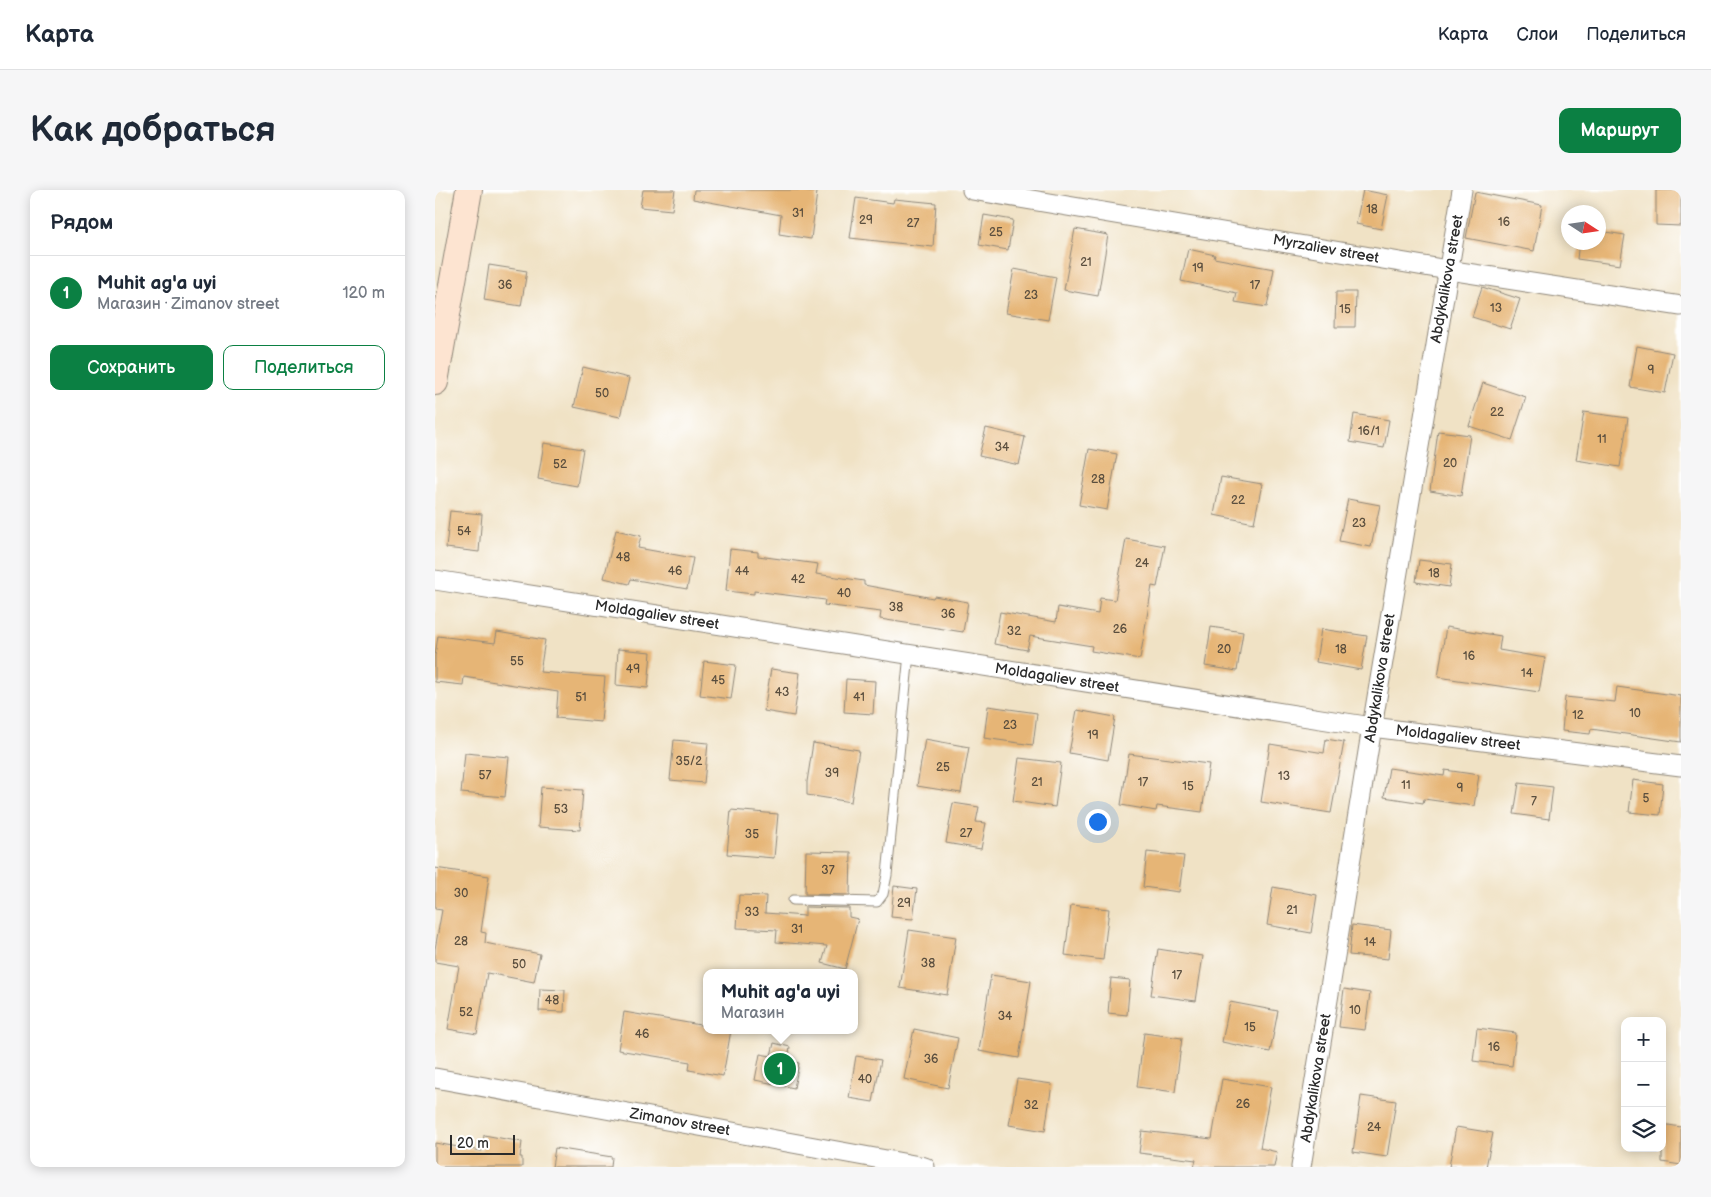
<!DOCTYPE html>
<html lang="ru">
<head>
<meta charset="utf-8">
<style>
  body { margin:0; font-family:"Balsamiq Sans",sans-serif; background:#f6f6f7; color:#1f2937 }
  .controls { position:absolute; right:15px; bottom:15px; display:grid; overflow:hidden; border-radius:10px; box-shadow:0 2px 12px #0003 }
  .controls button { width:45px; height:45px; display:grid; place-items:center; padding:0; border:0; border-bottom:1px solid #e0e1e3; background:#fff; color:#1f2937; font:25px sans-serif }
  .compass { position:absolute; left:1126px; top:15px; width:45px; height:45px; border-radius:50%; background:#fff; box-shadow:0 2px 12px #0003; rotate:102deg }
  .scale { position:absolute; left:15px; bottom:12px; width:65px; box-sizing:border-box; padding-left:5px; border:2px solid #2b2b2b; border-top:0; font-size:14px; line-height:18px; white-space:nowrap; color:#2b2b2b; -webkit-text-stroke:4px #fff; paint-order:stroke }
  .you { position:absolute; left:662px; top:631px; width:18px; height:18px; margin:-12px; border:4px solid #fff; border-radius:50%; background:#1a73e8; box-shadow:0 0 0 8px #1a73e833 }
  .badge { display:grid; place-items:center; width:32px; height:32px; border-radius:50%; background:#0b8043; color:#fff; font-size:16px; font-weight:700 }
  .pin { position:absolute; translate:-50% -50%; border:2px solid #fff; box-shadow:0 1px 5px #0006 }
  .popup { position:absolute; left:268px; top:779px; width:155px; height:65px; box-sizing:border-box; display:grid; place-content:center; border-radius:10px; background:#fff; filter:drop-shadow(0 1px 4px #0005); font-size:16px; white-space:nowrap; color:#747a83 }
  .popup b { font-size:19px; color:#1f2937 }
  .popup::after { content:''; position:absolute; left:50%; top:100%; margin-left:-10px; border:10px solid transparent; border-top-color:#fff }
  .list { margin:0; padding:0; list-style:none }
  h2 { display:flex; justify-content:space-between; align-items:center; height:65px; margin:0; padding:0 20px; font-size:21px }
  h2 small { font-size:16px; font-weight:400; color:#747a83 }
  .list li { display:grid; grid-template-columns:32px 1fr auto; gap:15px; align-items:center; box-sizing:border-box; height:75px; padding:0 20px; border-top:1px solid #e0e1e3 }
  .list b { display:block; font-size:19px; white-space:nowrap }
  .list p { margin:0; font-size:16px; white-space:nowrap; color:#747a83 }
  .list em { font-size:16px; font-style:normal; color:#747a83 }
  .actions { display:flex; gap:10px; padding:15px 20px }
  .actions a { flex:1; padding:11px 0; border:1px solid #0b8043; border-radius:10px; text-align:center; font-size:18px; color:#0b8043 }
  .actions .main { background:#0b8043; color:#fff }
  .icon { flex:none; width:28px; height:28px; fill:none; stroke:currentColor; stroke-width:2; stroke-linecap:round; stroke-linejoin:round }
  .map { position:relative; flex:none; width:1246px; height:977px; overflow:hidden; border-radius:10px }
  header { display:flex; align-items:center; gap:30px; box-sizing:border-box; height:70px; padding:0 25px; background:#fff; border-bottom:1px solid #e0e1e3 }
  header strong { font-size:24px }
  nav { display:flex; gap:28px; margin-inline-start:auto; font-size:18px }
  .intro { display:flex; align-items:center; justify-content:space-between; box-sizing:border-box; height:120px; padding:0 30px }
  h1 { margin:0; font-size:35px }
  .button { padding:12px 22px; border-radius:10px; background:#0b8043; color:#fff; font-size:18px; font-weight:700 }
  main { display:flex; gap:30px; padding:0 30px }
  aside { flex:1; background:#fff; border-radius:10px; box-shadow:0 2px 12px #0003 }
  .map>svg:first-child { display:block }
  .building { fill:#e6b576 }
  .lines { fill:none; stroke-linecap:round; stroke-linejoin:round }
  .lane-casing { stroke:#8e8678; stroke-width:11 }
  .street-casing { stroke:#8e8678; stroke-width:21 }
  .secondary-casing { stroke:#8e8678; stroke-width:28 }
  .lane { stroke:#fff; stroke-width:9 }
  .street { stroke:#fff; stroke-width:19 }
  .secondary { stroke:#fde4d1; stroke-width:26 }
  .labels { text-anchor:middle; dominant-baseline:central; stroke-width:4.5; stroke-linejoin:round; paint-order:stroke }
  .number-label { font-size:12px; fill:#5a4e3e }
  .street-label { font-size:15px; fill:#2b2b2b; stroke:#fff }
</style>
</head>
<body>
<header>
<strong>Карта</strong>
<nav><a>Карта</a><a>Слои</a><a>Поделиться</a></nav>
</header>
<div class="intro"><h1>Как добраться</h1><a class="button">Маршрут</a></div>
<main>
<aside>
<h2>Рядом<small></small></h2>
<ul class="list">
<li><span class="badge">1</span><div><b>Muhit ag'a uyi</b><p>Магазин · Zimanov street</p></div><em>120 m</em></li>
</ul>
<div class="actions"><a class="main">Сохранить</a><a>Поделиться</a></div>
</aside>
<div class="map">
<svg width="1246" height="977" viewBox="0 0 1246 977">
  <rect width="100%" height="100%" fill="#fff"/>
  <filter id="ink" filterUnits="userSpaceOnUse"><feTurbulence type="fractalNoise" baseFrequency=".02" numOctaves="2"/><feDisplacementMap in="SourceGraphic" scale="10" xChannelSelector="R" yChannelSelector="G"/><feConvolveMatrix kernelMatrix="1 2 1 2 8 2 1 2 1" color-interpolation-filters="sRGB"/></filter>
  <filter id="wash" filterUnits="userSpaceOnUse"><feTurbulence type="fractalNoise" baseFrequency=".0096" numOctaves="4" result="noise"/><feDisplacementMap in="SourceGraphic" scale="20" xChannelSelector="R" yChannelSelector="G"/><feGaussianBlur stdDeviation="1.12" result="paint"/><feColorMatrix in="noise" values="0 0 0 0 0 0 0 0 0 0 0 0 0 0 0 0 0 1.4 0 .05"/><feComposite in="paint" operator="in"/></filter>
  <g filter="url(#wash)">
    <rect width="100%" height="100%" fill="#f0e2c5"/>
    <g id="blocks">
      <g class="building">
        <path d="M 208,0 L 240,0 L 237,20 L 205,17 Z"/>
        <path d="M 259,0 L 366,0 L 382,2 L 376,49 L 344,44 L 346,25 L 258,9 Z"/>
        <path d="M 928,0 L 953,5 L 946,39 L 921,34 Z"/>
        <path d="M 1221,0 L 1246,0 L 1246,36 L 1221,35 Z"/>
        <path d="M 1040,2 L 1107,15 L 1099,61 L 1031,48 Z"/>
        <path d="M 421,8 L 458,13 L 459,9 L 501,13 L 498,57 L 415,48 Z"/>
        <path d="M 549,25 L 578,30 L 573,60 L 544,55 Z"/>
        <path d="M 640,39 L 673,45 L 663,106 L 629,100 Z"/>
        <path d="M 1164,41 L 1190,45 L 1185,75 L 1142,69 L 1144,52 L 1164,52 Z"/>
        <path d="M 753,59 L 780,65 L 779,68 L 839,79 L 832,117 L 800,112 L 802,103 L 746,91 Z"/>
        <path d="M 54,75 L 92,81 L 86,116 L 49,110 Z"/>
        <path d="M 579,79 L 621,87 L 613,130 L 571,123 Z"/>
        <path d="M 1047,97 L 1085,109 L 1075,139 L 1037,127 Z"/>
        <path d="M 901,102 L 921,102 L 920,137 L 900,137 Z"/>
        <path d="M 1202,156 L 1238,163 L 1230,203 L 1195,197 Z"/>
        <path d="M 148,177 L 194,188 L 185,227 L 139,217 Z"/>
        <path d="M 1048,193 L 1091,207 L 1077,250 L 1034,236 Z"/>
        <path d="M 1149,222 L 1193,228 L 1185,277 L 1141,270 Z"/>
        <path d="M 919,224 L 954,230 L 949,258 L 915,252 Z"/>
        <path d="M 551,238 L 590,247 L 584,275 L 544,266 Z"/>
        <path d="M 1003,241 L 1035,245 L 1026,306 L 995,301 Z"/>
        <path d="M 109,253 L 148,259 L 142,296 L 103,289 Z"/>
        <path d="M 654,259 L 682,264 L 672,320 L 644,315 Z"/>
        <path d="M 786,287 L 827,294 L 819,333 L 779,325 Z"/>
        <path d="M 913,309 L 945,315 L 936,357 L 904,351 Z"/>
        <path d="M 15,321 L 47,324 L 44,362 L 11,358 Z"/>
        <path d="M 181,340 L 206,346 L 203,358 L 258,368 L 252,399 L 196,389 L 194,394 L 169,388 Z"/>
        <path d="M 691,349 L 730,356 L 722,397 L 717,396 L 705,469 L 656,461 L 657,456 L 595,446 L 592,460 L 559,454 L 565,422 L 621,432 L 623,417 L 663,424 L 665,408 L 680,410 Z"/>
        <path d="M 295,359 L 323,362 L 323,366 L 383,374 L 381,384 L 429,391 L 429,395 L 498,408 L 499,406 L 533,412 L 528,442 L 445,429 L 446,422 L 389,415 L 390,410 L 319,401 L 319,404 L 291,401 Z"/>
        <path d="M 984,370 L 1017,374 L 1014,397 L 981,392 Z"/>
        <path d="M 776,437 L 808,442 L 802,481 L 770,476 Z"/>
        <path d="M 1011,437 L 1066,446 L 1064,460 L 1110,468 L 1104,502 L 1003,487 Z"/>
        <path d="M 886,439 L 932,446 L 926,480 L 881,472 Z"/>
        <path d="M 62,442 L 110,450 L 105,482 L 170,487 L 166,532 L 121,528 L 123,502 L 29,487 L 28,495 L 0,492 L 0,466 L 3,446 L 60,453 Z"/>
        <path d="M 183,459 L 216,462 L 213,498 L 181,495 Z"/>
        <path d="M 269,471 L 301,475 L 296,509 L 265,505 Z"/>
        <path d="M 336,479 L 365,483 L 359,526 L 329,521 Z"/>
        <path d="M 411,489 L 440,491 L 438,524 L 409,522 Z"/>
        <path d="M 1182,497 L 1246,506 L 1246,552 L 1156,539 L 1155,544 L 1127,541 L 1130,507 L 1180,512 Z"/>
        <path d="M 553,516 L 602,523 L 598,555 L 549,548 Z"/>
        <path d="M 642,520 L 680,527 L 673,570 L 634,563 Z"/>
        <path d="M 490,549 L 534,557 L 526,603 L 482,596 Z"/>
        <path d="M 891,549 L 909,552 L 896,623 L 826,612 L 835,554 L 889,563 Z"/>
        <path d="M 239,550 L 273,553 L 269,593 L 235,590 Z"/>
        <path d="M 378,553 L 424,560 L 416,612 L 372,605 L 372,592 Z"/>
        <path d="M 30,563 L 74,567 L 70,607 L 26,603 Z"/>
        <path d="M 694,564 L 774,574 L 767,622 L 722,616 L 721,621 L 686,615 Z"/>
        <path d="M 584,568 L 626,573 L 620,617 L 578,611 Z"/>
        <path d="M 954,578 L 1009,586 L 1010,580 L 1044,585 L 1039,616 L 989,609 L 988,613 L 949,607 Z"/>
        <path d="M 1198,590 L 1228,594 L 1225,625 L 1194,622 Z"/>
        <path d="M 1084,593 L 1118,597 L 1114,629 L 1079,624 Z"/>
        <path d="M 106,597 L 148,600 L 145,640 L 103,637 Z"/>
        <path d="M 518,613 L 544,617 L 541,632 L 551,633 L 546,659 L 511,653 Z"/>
        <path d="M 296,620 L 343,624 L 339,668 L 292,664 Z"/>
        <path d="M 371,661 L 416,662 L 415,705 L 370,704 Z"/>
        <path d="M 712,662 L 749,666 L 744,702 L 708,697 Z"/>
        <path d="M 0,678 L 54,686 L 46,742 L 51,743 L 50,753 L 105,764 L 99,792 L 52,783 L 42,844 L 13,839 L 24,776 L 0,772 L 0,759 L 7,720 L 0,719 Z"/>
        <path d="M 459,696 L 482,699 L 478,729 L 456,727 Z"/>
        <path d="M 838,697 L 882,705 L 876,743 L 832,735 Z"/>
        <path d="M 304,705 L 331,706 L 330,723 L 370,726 L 370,717 L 414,718 L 414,727 L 423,729 L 410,779 L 387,773 L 392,756 L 341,752 L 342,740 L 302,738 Z"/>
        <path d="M 636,715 L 674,719 L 668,770 L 630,765 Z"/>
        <path d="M 917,735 L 956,740 L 953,769 L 914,765 Z"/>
        <path d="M 474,740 L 521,747 L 512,805 L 465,798 Z"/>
        <path d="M 723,759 L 768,766 L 761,811 L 716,805 Z"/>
        <path d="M 556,785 L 596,791 L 584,868 L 544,861 Z"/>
        <path d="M 676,788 L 695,790 L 692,825 L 673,823 Z"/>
        <path d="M 105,799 L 130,800 L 129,822 L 104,821 Z"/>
        <path d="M 909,799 L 935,803 L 930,840 L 904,837 Z"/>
        <path d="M 795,812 L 843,821 L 835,862 L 787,852 Z"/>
        <path d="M 189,822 L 271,836 L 271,840 L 296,840 L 288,886 L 254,880 L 255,872 L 183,860 Z"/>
        <path d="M 1042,838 L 1081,843 L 1077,876 L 1038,871 Z"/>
        <path d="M 479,839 L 523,848 L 513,898 L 469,889 Z"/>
        <path d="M 709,843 L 747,848 L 740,902 L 702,897 Z"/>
        <path d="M 339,853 L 355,857 L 353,870 L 364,873 L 359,898 L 320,890 L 325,864 L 336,866 Z"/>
        <path d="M 421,866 L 446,870 L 438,912 L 414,908 Z"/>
        <path d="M 582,889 L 617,894 L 610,941 L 574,935 Z"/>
        <path d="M 787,889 L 836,897 L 825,958 L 842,962 L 839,977 L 759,977 L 761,970 L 704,963 L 707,941 L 777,949 Z"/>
        <path d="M 926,906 L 961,911 L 952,967 L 918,962 Z"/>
        <path d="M 1227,934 L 1246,937 L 1246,975 L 1227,972 Z"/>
        <path d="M 1021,937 L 1058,943 L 1051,977 L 1014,977 Z"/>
        <path d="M 49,945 L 87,952 L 85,967 L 87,967 L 87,977 L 0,977 L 0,953 L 47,961 Z"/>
        <path d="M 120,958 L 177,967 L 176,977 L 117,977 Z"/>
      </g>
    </g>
  </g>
  <g filter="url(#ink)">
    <use href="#blocks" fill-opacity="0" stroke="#8e8678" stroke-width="1"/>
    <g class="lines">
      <defs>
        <path id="lane" d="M 358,710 L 442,712 L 448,704 L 452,685 L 474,464"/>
        <g id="street">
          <path d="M 537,0 L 1013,80 L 1246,116"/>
          <path d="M 0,390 L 937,537 L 1246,576"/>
          <path d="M 0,888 L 490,977"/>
          <path d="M 866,977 L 937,537 L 1027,0"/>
        </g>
        <path id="secondary" d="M 0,192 L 34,0"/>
      </defs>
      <use href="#lane" class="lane-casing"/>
      <use href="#street" class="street-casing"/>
      <use href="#secondary" class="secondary-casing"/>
      <use href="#lane" class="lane"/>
      <use href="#street" class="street"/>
      <use href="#secondary" class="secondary"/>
    </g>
  </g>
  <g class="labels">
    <g class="number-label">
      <text x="937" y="19">18</text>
      <text x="363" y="23">31</text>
      <text x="431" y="30">29</text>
      <text x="1069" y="32">16</text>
      <text x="478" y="33">27</text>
      <text x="561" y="42">25</text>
      <text x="651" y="72">21</text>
      <text x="763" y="78">19</text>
      <text x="70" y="95">36</text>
      <text x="820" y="95">17</text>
      <text x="596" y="105">23</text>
      <text x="1061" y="118">13</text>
      <text x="910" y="119">15</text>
      <text x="1216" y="180">9</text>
      <text x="167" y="203">50</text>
      <text x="1062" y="222">22</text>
      <text x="934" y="241">16/1</text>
      <text x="1167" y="249">11</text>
      <text x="567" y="257">34</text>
      <text x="1015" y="273">20</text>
      <text x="125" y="274">52</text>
      <text x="663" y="289">28</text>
      <text x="803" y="310">22</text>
      <text x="924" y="333">23</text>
      <text x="29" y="341">54</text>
      <text x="188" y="367">48</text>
      <text x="707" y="373">24</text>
      <text x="240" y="381">46</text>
      <text x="307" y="381">44</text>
      <text x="999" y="383">18</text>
      <text x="363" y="389">42</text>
      <text x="409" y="403">40</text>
      <text x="461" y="417">38</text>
      <text x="513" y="424">36</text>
      <text x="685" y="439">26</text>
      <text x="579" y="441">32</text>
      <text x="789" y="459">20</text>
      <text x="906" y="459">18</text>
      <text x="1034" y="466">16</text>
      <text x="82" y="471">55</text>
      <text x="198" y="479">49</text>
      <text x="1092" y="483">14</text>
      <text x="283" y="490">45</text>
      <text x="347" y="502">43</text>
      <text x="146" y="507">51</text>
      <text x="424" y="507">41</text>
      <text x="1200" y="523">10</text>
      <text x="1143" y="525">12</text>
      <text x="575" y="535">23</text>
      <text x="658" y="545">19</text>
      <text x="254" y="571">35/2</text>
      <text x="508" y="577">25</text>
      <text x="397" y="583">39</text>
      <text x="50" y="585">57</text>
      <text x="849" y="586">13</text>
      <text x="602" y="592">21</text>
      <text x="708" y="592">17</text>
      <text x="971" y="595">11</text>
      <text x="753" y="596">15</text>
      <text x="1025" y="598">9</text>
      <text x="1211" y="608">5</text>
      <text x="1099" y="611">7</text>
      <text x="126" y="619">53</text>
      <text x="531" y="643">27</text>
      <text x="317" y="644">35</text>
      <text x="393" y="680">37</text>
      <text x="26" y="703">30</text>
      <text x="469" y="713">29</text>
      <text x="857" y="720">21</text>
      <text x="317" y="722">33</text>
      <text x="362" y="739">31</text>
      <text x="26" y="751">28</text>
      <text x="935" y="752">14</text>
      <text x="493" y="773">38</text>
      <text x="84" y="774">50</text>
      <text x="742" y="785">17</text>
      <text x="117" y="810">48</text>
      <text x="920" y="820">10</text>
      <text x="31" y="822">52</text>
      <text x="570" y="826">34</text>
      <text x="815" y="837">15</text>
      <text x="207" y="844">46</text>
      <text x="1059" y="857">16</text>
      <text x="496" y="869">36</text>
      <text x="430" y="889">40</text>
      <text x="808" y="914">26</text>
      <text x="596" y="915">32</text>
      <text x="939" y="937">24</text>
    </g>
    <g class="street-label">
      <text transform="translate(891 59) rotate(10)">Myrzaliev street</text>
      <text transform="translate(1012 89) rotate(-80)">Abdykalikova street</text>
      <text transform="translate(222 425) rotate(9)">Moldagaliev street</text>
      <text transform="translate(622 488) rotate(9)">Moldagaliev street</text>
      <text transform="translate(945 488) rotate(-81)">Abdykalikova street</text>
      <text transform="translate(1023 548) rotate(7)">Moldagaliev street</text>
      <text transform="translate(881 888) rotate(-81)">Abdykalikova street</text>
      <text transform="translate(245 932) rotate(10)">Zimanov street</text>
    </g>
  </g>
</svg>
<div class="controls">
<button>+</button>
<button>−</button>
<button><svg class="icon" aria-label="layers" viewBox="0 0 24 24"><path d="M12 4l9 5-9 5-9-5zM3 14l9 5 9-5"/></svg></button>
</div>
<svg class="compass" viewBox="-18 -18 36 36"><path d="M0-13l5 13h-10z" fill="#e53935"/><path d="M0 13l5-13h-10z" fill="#747a83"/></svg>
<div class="scale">20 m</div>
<div class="you"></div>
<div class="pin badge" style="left:345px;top:879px">1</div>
<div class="popup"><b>Muhit ag'a uyi</b>Магазин</div>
</div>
</main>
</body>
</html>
